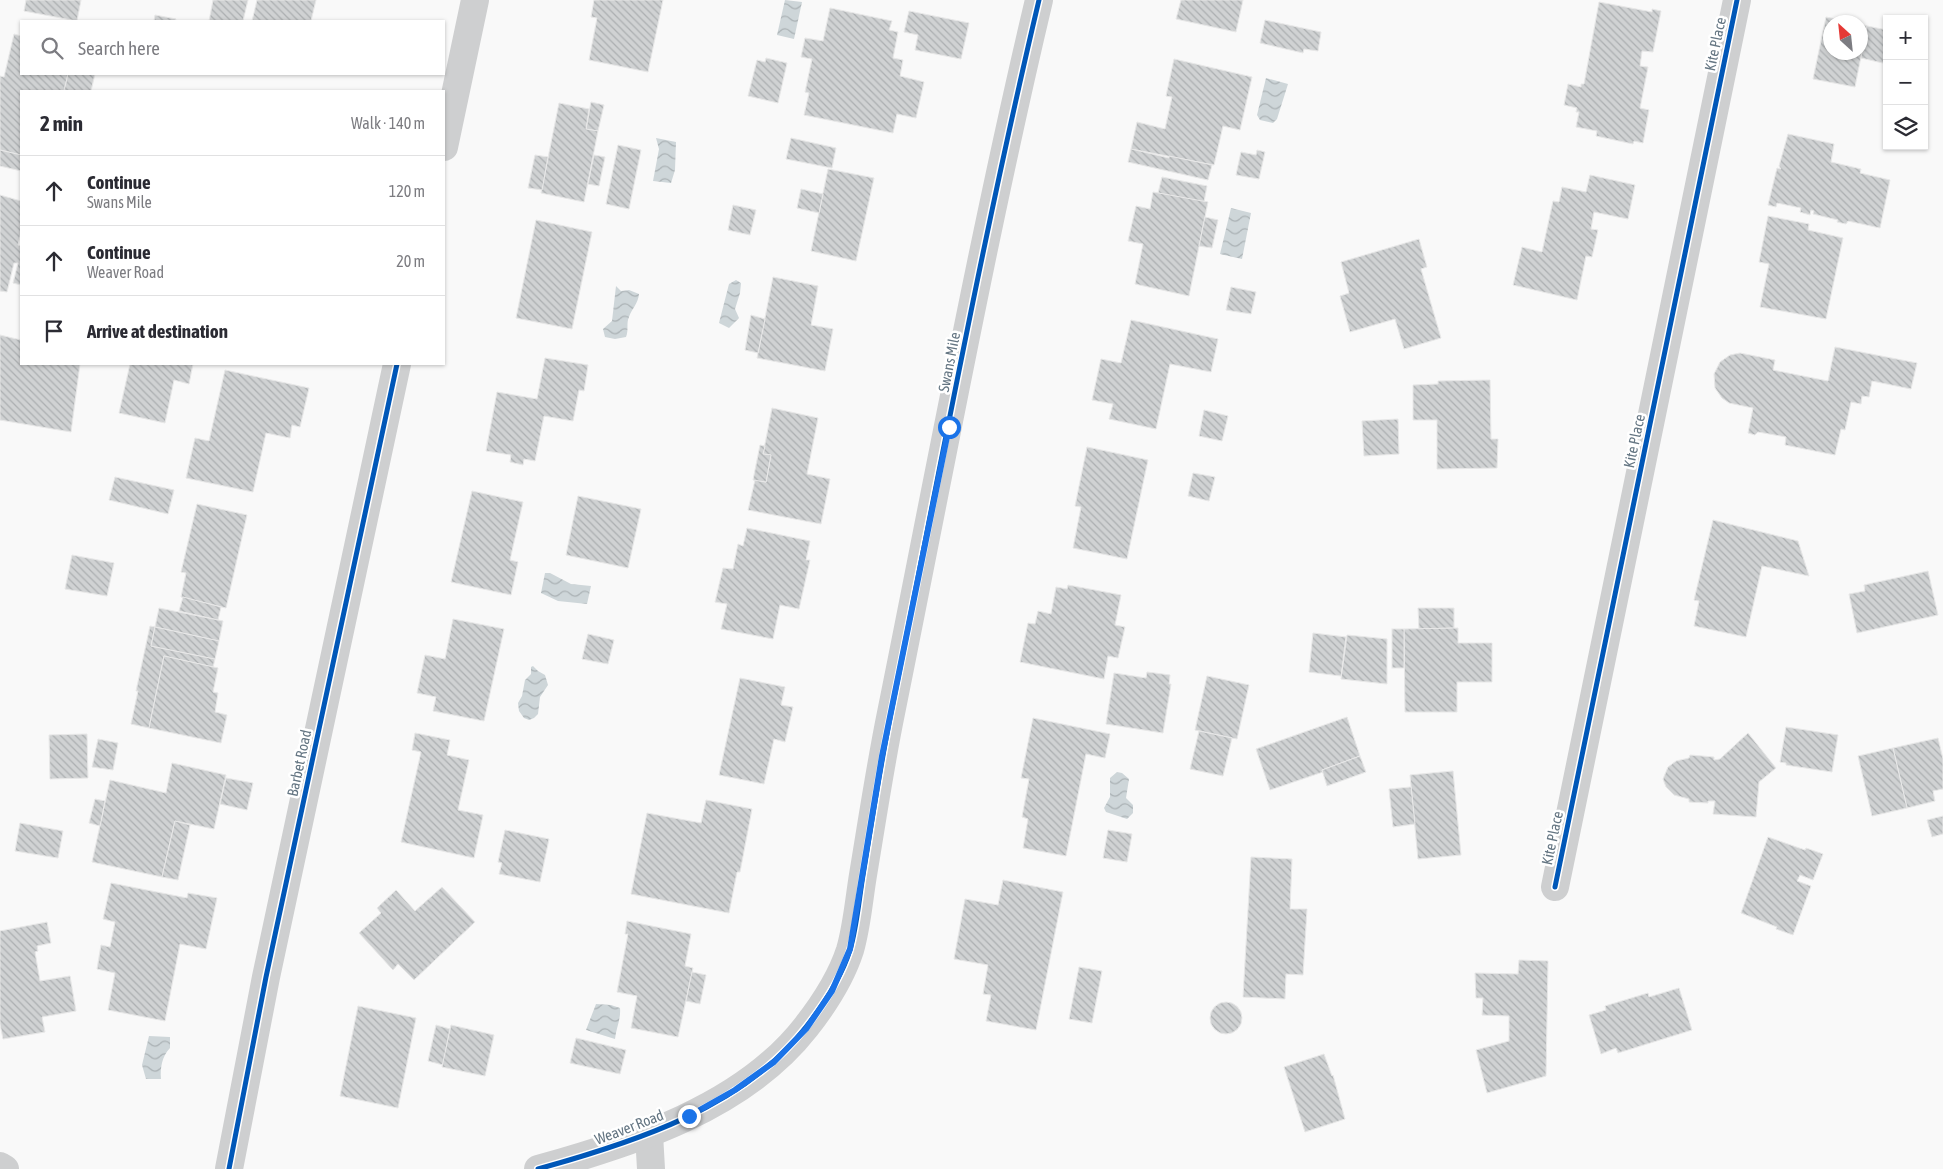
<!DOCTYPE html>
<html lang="en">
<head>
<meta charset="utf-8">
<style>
  body { margin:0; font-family:"Asap Condensed",sans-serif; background:#f2f2f3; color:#2b2b33 }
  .controls { position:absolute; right:15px; top:15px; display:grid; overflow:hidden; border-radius:0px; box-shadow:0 1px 4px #0004 }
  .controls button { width:45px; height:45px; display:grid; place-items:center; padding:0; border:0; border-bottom:1px solid #e1e1e2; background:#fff; color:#2b2b33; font:25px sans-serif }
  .compass { position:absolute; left:1823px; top:15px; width:45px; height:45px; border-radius:50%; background:#fff; box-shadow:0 1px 4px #0004; rotate:333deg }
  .stop { position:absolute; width:15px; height:15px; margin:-11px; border:4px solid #1a73e8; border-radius:50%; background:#fff }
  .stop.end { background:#1a73e8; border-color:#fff; box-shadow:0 1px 5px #0008 }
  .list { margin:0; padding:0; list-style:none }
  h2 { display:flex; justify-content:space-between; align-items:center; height:65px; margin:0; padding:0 20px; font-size:21px }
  h2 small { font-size:16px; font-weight:400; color:#7c7c81 }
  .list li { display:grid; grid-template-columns:32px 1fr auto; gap:15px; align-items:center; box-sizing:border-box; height:70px; padding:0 20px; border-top:1px solid #e1e1e2 }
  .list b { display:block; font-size:19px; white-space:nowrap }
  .list p { margin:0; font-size:16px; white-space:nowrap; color:#7c7c81 }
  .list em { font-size:16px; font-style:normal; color:#7c7c81 }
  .icon { flex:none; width:28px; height:28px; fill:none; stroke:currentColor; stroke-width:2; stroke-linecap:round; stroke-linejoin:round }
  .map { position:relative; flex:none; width:1943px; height:1169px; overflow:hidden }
  .search { position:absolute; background:#fff; box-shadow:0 1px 4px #0004; left:20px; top:20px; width:425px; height:55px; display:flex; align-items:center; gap:12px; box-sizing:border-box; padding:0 18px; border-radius:0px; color:#7c7c81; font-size:19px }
  .panel { position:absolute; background:#fff; box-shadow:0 1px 4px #0004; left:20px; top:90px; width:425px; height:275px; border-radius:0px }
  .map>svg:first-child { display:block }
  .water { fill:url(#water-waves) }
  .building { fill:url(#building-back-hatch); stroke:#e8e8e8 }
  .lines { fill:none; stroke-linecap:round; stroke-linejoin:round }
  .minor { stroke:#cecfd0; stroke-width:28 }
  .cycleway-casing { stroke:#fff; stroke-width:8 }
  .cycleway { stroke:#0057b8; stroke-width:5 }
  .route { stroke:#1a73e8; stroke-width:6 }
  .labels { text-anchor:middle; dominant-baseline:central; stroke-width:5; stroke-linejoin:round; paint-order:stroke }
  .street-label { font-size:15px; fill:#657683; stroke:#fff }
</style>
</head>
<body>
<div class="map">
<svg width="1943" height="1169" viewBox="0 0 1943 1169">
  <defs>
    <pattern id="water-waves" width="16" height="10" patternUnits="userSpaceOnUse" patternTransform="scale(1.25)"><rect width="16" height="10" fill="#ced6d9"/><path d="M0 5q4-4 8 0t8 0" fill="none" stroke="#abb2b5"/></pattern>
    <pattern id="building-back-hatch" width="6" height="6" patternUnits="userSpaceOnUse" patternTransform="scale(1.25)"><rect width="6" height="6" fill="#d0d2d3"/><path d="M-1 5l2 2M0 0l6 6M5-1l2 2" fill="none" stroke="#acafb1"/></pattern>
  </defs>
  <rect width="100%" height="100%" fill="#f9f9f9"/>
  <g class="water">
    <path d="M 785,0 L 802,2 L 794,39 L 777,35 Z"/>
    <path d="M 1266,78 L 1288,84 L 1277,119 L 1273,123 L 1260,120 L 1257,115 Z"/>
    <path d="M 656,138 L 676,142 L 675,170 L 671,183 L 653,181 L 659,149 Z"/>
    <path d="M 1231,208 L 1251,213 L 1242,259 L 1220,254 Z"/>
    <path d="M 736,280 L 741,283 L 740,293 L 735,309 L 739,318 L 729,328 L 719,323 L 729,284 Z"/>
    <path d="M 616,286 L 621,291 L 629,290 L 639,294 C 638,304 632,308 629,317 C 626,323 629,330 626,337 L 615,339 L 605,337 L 603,329 L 612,321 Z"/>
    <path d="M 545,573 L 550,573 L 571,584 L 591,586 L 587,604 L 558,601 L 541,593 Z"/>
    <path d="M 533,666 L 538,671 L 545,675 L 548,685 L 540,697 L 538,714 L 534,718 L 529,720 L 524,718 L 519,711 L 518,703 L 522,696 L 525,680 L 531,674 L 531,667 Z"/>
    <path d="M 1117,772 L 1122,773 L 1129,779 L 1126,798 L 1133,805 L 1133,813 L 1127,819 L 1106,812 L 1104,808 L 1110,797 L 1110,778 Z"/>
    <path d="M 596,1004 L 611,1005 L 620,1008 C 621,1020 616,1028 615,1039 L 586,1030 Z"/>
    <path d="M 149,1036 L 170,1037 L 170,1048 C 162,1056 160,1068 161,1079 L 146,1079 L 142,1065 Z"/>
  </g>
  <g class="building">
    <path d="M 26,0 L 81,0 L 77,21 L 24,11 Z"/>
    <path d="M 213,0 L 248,0 L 243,21 L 209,21 Z"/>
    <path d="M 257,0 L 316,0 L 311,21 L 252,21 Z"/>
    <path d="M 594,0 L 663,0 L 648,72 L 589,60 L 597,18 L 591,17 Z"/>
    <path d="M 1181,0 L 1243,0 L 1236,32 L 1176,19 Z"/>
    <path d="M 1599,2 L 1652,12 L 1652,9 L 1661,11 L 1653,52 L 1642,51 L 1640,66 L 1648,67 L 1640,108 L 1649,110 L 1643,143 L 1634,141 L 1633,144 L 1596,136 L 1597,131 L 1576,127 L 1579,112 L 1576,112 L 1577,108 L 1564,105 L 1568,84 L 1581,87 L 1581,84 L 1584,84 Z"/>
    <path d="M 830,8 L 892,21 L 889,30 L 898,32 L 893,58 L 903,60 L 900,76 L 924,82 L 916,118 L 897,114 L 893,133 L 804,115 L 809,93 L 805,92 L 812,59 L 801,57 L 805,38 L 823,41 Z"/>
    <path d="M 909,11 L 969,23 L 961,59 L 915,50 L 918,35 L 904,32 Z"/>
    <path d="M 155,15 L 176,19 L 175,21 L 154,21 Z"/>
    <path d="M 1826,17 L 1851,22 L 1830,22 L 1830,52 L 1860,52 L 1860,24 L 1867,26 L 1855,87 L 1813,79 Z"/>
    <path d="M 1265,20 L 1321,32 L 1318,51 L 1304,49 L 1303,53 L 1260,43 Z"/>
    <path d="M 1867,26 L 1887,30 L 1887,64 L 1861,58 Z"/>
    <path d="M 14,34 L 21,36 L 21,74 L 68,74 L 64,91 L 21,91 L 21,155 L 0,150 L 0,76 L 4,77 Z"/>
    <path d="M 766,58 L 787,63 L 778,103 L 748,96 L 757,60 L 765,62 Z"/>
    <path d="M 1174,59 L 1252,77 L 1240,130 L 1223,126 L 1214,165 L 1131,149 L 1137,122 L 1165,129 L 1172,97 L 1166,96 Z"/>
    <path d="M 68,74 L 95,74 L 91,91 L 64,91 Z"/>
    <path d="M 591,102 L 604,105 L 598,131 L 586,129 Z"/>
    <path d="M 559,103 L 589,109 L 586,129 L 598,131 L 584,202 L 541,193 Z"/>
    <path d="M 1788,134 L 1834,144 L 1831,162 L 1861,169 L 1860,173 L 1890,180 L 1880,228 L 1848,221 L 1846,224 L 1837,222 L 1838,220 L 1813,214 L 1814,211 L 1811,210 L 1810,215 L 1800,212 L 1801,208 L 1777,203 L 1776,207 L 1768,205 L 1777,168 L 1781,169 L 1779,166 Z"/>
    <path d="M 791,138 L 836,148 L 832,168 L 786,159 Z"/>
    <path d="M 618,145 L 641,150 L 629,209 L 606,204 Z"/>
    <path d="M 1131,149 L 1169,158 L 1169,156 L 1212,165 L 1208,180 L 1128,162 Z"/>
    <path d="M 0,150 L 21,155 L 21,171 L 0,166 Z"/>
    <path d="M 1257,150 L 1265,152 L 1259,179 L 1236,175 L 1241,152 L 1256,155 Z"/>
    <path d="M 535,155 L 548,157 L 542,190 L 528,188 Z"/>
    <path d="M 594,155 L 605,157 L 599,186 L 588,184 Z"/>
    <path d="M 828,169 L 874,178 L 856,261 L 811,251 Z"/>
    <path d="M 1590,175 L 1635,185 L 1628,219 L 1594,212 L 1591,229 L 1598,230 L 1592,257 L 1586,256 L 1577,300 L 1513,285 L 1522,247 L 1542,252 L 1553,201 L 1559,202 L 1562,187 L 1586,192 Z"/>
    <path d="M 1162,177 L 1207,186 L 1204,202 L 1158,193 Z"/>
    <path d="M 801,189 L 823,194 L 819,213 L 797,208 Z"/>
    <path d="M 1153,192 L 1208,202 L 1189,296 L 1135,284 L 1143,244 L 1128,241 L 1136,206 L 1150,209 Z"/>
    <path d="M 0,195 L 21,201 L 21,232 L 18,245 L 21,246 L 21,285 L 13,283 L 18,263 L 14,263 L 7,292 L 0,291 Z"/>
    <path d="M 733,205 L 756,210 L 750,235 L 728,230 Z"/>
    <path d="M 1768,216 L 1809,224 L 1808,230 L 1843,238 L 1826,319 L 1760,307 L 1769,264 L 1759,262 Z"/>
    <path d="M 1205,217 L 1218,220 L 1212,248 L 1199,246 Z"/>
    <path d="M 536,220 L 592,232 L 572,329 L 516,318 Z"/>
    <path d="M 1419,239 L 1427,267 L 1421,269 L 1441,338 L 1404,349 L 1395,319 L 1350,332 L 1340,296 L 1349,293 L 1341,262 Z"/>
    <path d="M 773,277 L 818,286 L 811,325 L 833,329 L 825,371 L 757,358 Z"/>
    <path d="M 1231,287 L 1256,292 L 1251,314 L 1226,310 Z"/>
    <path d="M 751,315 L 765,319 L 758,353 L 745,350 Z"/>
    <path d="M 1131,320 L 1218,339 L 1211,372 L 1170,364 L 1156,429 L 1109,419 L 1113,404 L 1092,400 L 1101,359 L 1121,363 Z"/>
    <path d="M 0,335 L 21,340 L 21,364 L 80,364 L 71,432 L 0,420 Z"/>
    <path d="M 1835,347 L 1917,363 L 1911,389 L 1872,381 L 1869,397 L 1862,396 L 1861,404 L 1851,402 L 1845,430 L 1841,429 L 1835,455 L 1785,445 L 1786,437 L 1758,432 L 1755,435 L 1748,433 L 1753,408 L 1729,403 L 1722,398 L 1715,388 L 1714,374 L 1720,362 L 1730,355 L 1740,353 L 1775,360 L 1773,370 L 1828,381 Z"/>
    <path d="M 545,358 L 588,365 L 584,391 L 579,390 L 573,421 L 544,416 L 535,461 L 524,459 L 523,465 L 510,462 L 511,455 L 486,451 L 497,392 L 537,399 Z"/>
    <path d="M 130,364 L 193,364 L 189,384 L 174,380 L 165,423 L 119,413 Z"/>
    <path d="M 225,370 L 309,388 L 300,427 L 292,425 L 290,438 L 266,433 L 253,492 L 186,478 L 195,438 L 209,441 Z"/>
    <path d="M 1490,380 L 1491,439 L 1498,439 L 1497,468 L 1437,469 L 1437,420 L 1413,420 L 1413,385 L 1438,384 L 1438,381 Z"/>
    <path d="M 772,408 L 818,418 L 807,474 L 830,479 L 821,524 L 748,510 L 755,480 L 766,482 L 771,455 L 763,454 Z"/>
    <path d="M 1204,410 L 1228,416 L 1222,441 L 1199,436 Z"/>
    <path d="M 1398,419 L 1399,454 L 1364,456 L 1362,421 Z"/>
    <path d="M 760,445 L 765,446 L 763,454 L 771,455 L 766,482 L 753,480 Z"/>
    <path d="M 1087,447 L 1148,460 L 1127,559 L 1073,548 L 1081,507 L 1075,506 Z"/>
    <path d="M 1193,473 L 1215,477 L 1209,501 L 1188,496 Z"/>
    <path d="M 115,477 L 174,490 L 168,514 L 109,500 Z"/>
    <path d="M 472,491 L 523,502 L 510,560 L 518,562 L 511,595 L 451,582 Z"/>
    <path d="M 578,496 L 641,509 L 628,568 L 566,555 Z"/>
    <path d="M 197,504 L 247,515 L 226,608 L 181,597 L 186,573 L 181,572 Z"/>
    <path d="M 1713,520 L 1798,541 L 1809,576 L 1762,566 L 1746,637 L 1694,626 L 1699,601 L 1694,600 Z"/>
    <path d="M 747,528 L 810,541 L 806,560 L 810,560 L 799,609 L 780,605 L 773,639 L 721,629 L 727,604 L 715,602 L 723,568 L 733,569 L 738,544 L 743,546 Z"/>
    <path d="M 72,555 L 114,563 L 107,596 L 65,589 Z"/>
    <path d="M 1928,571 L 1938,615 L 1857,633 L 1849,594 L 1865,591 L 1864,585 Z"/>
    <path d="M 1068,585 L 1121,595 L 1115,625 L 1125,627 L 1118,658 L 1108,656 L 1104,679 L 1020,662 L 1028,623 L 1035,624 L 1038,611 L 1051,614 L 1056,587 L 1067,589 Z"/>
    <path d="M 183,597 L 221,607 L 218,620 L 179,611 Z"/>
    <path d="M 159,608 L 223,621 L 219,641 L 155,627 Z"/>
    <path d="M 1418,608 L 1454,608 L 1454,628 L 1419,629 Z"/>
    <path d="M 453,619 L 504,629 L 484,721 L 433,711 L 436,697 L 417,693 L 425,655 L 445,659 Z"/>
    <path d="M 150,626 L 155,627 L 151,646 L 215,659 L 213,667 L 164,656 L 149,728 L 131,724 L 138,691 L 136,691 Z"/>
    <path d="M 155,627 L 219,641 L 215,659 L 151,646 Z"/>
    <path d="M 1458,628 L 1458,643 L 1492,643 L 1492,682 L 1457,682 L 1457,712 L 1405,712 L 1404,629 Z"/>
    <rect x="1392" y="629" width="12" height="39"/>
    <path d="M 1313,633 L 1346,637 L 1341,676 L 1309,672 Z"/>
    <path d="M 588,634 L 614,640 L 608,664 L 582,659 Z"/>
    <path d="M 1347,635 L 1387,639 L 1387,684 L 1341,679 Z"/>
    <path d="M 164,656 L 218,668 L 213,692 L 218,693 L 215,712 L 227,715 L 221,743 L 149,728 Z"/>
    <path d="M 1147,672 L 1170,675 L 1169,684 L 1171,684 L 1163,733 L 1106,724 L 1114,673 L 1146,678 Z"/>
    <path d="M 1207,676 L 1249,685 L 1237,739 L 1195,730 Z"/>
    <path d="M 740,678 L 785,687 L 781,705 L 793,707 L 785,742 L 774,739 L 764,784 L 719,775 Z"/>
    <path d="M 1347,717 L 1360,756 L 1322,770 L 1323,772 L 1270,790 L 1256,749 Z"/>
    <path d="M 1033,718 L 1110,734 L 1105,758 L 1086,754 L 1066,856 L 1023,848 L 1028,819 L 1022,817 L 1029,779 L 1021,778 Z"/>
    <path d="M 1786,727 L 1838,735 L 1832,772 L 1786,765 L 1786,763 L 1780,762 Z"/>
    <path d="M 1199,731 L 1232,738 L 1223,776 L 1190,769 Z"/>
    <path d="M 415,733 L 450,740 L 447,755 L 469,760 L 458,810 L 483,815 L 474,858 L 401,842 L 421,752 L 412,750 Z"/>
    <path d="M 1748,733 L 1776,768 L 1759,782 L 1756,817 L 1713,814 L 1715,801 L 1708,801 L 1708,803 L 1689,802 L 1689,799 L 1674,795 L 1666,787 L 1663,779 L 1668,767 L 1676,761 L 1689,758 L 1690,755 L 1714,757 L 1714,760 L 1720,759 Z"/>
    <path d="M 87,734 L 88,778 L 50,779 L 49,735 Z"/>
    <path d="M 1938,738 L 1943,759 L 1943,789 L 1933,791 L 1935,801 L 1907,808 L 1893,748 Z"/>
    <path d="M 98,739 L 118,743 L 113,770 L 92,767 Z"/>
    <path d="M 1893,748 L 1907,808 L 1872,816 L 1858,756 Z"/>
    <path d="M 1360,756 L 1366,772 L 1327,786 L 1322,770 Z"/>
    <path d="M 172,763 L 226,775 L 214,829 L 175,821 L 162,877 L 92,862 L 110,780 L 166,793 Z"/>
    <path d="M 1453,771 L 1461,855 L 1418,859 L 1410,775 Z"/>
    <path d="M 226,778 L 253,783 L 247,810 L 220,804 Z"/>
    <path d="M 1411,787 L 1415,824 L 1393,827 L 1389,789 Z"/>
    <path d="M 95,799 L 105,801 L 100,826 L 89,823 Z"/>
    <path d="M 706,800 L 752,809 L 740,872 L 737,872 L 729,913 L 631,894 L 647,813 L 701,823 Z"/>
    <path d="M 1943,816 L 1943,834 L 1932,837 L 1927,820 Z"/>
    <path d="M 175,821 L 190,825 L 178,880 L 162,877 Z"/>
    <path d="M 20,823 L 63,831 L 58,858 L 15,851 Z"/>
    <path d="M 505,830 L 549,839 L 540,882 L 499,874 L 502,863 L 498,862 Z"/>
    <path d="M 1108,830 L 1132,834 L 1127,862 L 1103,858 Z"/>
    <path d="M 1768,837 L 1805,850 L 1806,848 L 1823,854 L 1813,880 L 1800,875 L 1797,881 L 1811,886 L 1793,935 L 1776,929 L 1777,927 L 1741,913 Z"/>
    <path d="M 1251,857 L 1292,859 L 1290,909 L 1307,909 L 1303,975 L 1286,974 L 1285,999 L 1243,997 Z"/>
    <path d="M 1003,880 L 1063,892 L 1036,1030 L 986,1021 L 991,995 L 983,994 L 988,965 L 954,959 L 965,899 L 998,905 Z"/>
    <path d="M 111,883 L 187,898 L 188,893 L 217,898 L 206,949 L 180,944 L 165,1021 L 108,1010 L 115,973 L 97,969 L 101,945 L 110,947 L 115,922 L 103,919 Z"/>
    <path d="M 442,887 L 475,922 L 414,980 L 398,964 L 393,970 L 359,933 L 381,913 L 377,908 L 396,890 L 415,911 Z"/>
    <path d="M 627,921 L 691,934 L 685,966 L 693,968 L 678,1037 L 631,1028 L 637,996 L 617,992 L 628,934 L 625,934 Z"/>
    <path d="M 47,922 L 51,943 L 37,946 L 38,951 L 35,952 L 40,981 L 70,976 L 76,1011 L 42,1017 L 45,1032 L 3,1039 L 0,1024 L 0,931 Z"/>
    <path d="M 1519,960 L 1548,961 L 1546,1076 L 1487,1093 L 1476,1050 L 1509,1041 L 1509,1016 L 1482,1015 L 1483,998 L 1476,998 L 1475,973 L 1518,974 Z"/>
    <path d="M 1079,967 L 1102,971 L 1092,1023 L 1069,1019 Z"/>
    <path d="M 692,972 L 706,975 L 700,1004 L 686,1001 Z"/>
    <path d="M 1679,988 L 1692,1030 L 1618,1053 L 1616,1048 L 1601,1054 L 1589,1015 L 1606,1010 L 1605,1006 L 1648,993 L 1649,997 Z"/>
    <circle cx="1226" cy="1018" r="16"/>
    <path d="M 358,1006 L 416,1018 L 398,1108 L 340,1096 Z"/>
    <path d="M 436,1025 L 450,1029 L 443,1065 L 428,1061 Z"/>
    <path d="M 451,1025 L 494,1035 L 485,1076 L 442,1067 Z"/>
    <path d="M 576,1038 L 626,1050 L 620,1074 L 570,1063 Z"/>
    <path d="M 1324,1054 L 1332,1076 L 1333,1075 L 1345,1119 L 1305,1132 L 1284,1067 Z"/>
  </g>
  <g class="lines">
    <g class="minor">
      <path d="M 444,147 L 475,0"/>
      <path d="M 1555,887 L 1737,0"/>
      <path d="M 649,1134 L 651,1169"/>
      <path d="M 0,1166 L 5,1169"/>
      <path d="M 229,1169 L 266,977 L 397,364"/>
      <path d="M 538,1169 C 632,1143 743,1108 806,1027 C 824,1004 841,978 850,950 C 857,926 859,899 863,875 C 872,821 880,767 891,713 C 939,475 983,236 1039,0"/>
    </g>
    <defs>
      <g id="cycleway">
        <path d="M 1555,887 L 1737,0"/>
        <path d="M 229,1169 L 266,977 L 397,364"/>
        <path d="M 538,1169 C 632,1143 743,1108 806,1027 C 824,1004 841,978 850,950 C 857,926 859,899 863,875 C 872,821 880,767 891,713 C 939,475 983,236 1039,0"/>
      </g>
    </defs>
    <use href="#cycleway" class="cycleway-casing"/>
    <use href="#cycleway" class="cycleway"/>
  </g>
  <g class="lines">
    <path class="route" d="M 689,1116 L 735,1090 L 774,1062 L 806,1029 L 832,991 L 850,949 L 882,756 L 949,427"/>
  </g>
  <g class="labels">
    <g class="street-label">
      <text transform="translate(1715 44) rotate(-78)">Kite Place</text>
      <text transform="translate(949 362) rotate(-79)">Swans Mile</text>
      <text transform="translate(1634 441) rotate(-78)">Kite Place</text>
      <text transform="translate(299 763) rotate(-78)">Barbet Road</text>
      <text transform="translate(1552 838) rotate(-78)">Kite Place</text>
      <text transform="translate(629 1127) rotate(-21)">Weaver Road</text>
    </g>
  </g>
</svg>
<div class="controls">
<button>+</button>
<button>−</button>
<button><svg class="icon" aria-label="layers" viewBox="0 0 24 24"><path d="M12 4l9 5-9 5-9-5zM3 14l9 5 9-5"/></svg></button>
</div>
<svg class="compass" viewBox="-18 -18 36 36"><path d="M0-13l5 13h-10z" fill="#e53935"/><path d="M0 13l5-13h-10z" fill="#7c7c81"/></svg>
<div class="stop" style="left:949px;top:427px"></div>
<div class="stop end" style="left:689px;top:1116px"></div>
<div class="search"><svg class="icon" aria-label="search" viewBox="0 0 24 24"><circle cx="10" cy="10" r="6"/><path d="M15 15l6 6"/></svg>Search here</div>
<section class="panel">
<h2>2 min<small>Walk · 140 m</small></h2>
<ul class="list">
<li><svg class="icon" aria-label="ahead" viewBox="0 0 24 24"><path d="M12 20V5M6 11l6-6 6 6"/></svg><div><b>Continue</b><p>Swans Mile</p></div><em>120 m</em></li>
<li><svg class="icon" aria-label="ahead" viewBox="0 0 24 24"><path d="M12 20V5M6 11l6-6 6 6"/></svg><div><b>Continue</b><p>Weaver Road</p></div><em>20 m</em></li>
<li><svg class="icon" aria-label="arrive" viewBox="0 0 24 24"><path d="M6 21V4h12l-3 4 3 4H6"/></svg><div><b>Arrive at destination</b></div></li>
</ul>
</section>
</div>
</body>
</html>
